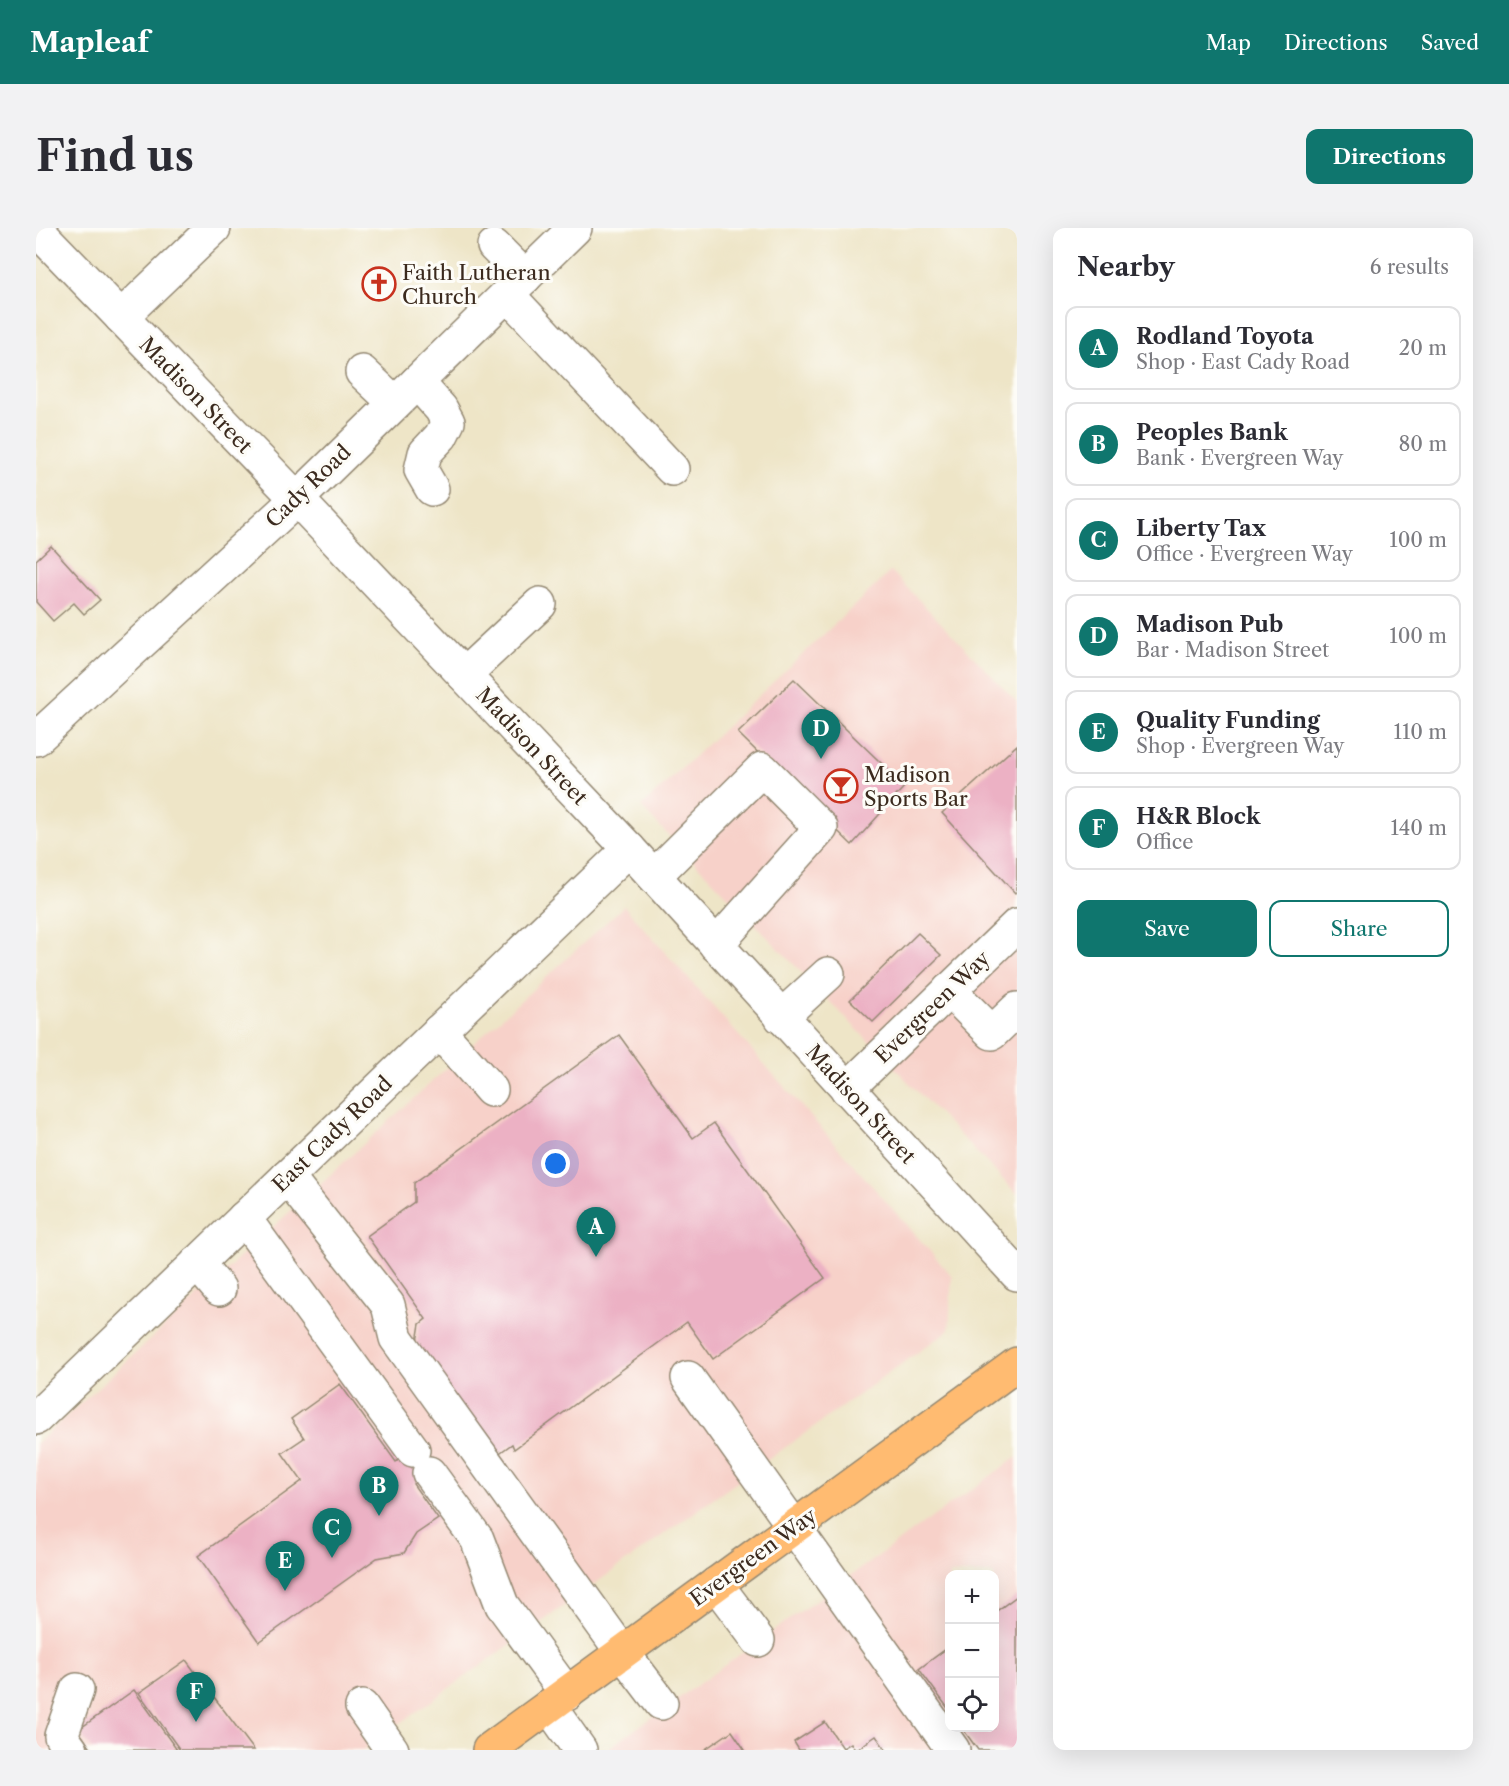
<!DOCTYPE html>
<html lang="en">
<head>
<meta charset="utf-8">
<style>
  body { margin:0; font-family:"Libre Caslon Text",serif; background:#f2f2f3; color:#2b2b33 }
  .controls { position:absolute; right:18px; bottom:18px; display:grid; overflow:hidden; border-radius:12px; box-shadow:0 6px 24px #0002 }
  .controls button { width:54px; height:54px; display:grid; place-items:center; padding:0; border:0; border-bottom:2px solid #e1e1e2; background:#fff; color:#2b2b33; font:30px sans-serif }
  .you { position:absolute; left:520px; top:936px; width:21px; height:21px; margin:-15px; border:4px solid #fff; border-radius:50%; background:#1a73e8; box-shadow:0 0 0 9px #1a73e833 }
  .badge { display:grid; place-items:center; width:39px; height:39px; border-radius:50%; background:#0f766e; color:#fff; font-size:20px; font-weight:700 }
  .pin { position:absolute; translate:-50% -50px; filter:drop-shadow(0 2px 3px #0008) }
  .pin::after { content:''; position:absolute; top:32px; width:21px; height:18px; background:inherit; clip-path:polygon(0 0,100% 0,50% 100%) }
  .list { margin:0; padding:0; list-style:none }
  h2 { display:flex; justify-content:space-between; align-items:center; height:78px; margin:0; padding:0 24px; font-size:26px }
  h2 small { font-size:20px; font-weight:400; color:#7c7c81 }
  .list li { display:grid; grid-template-columns:39px 1fr auto; gap:18px; align-items:center; box-sizing:border-box; height:84px; margin:0 12px 12px; padding:0 12px; border:2px solid #e1e1e2; border-radius:12px }
  .list b { display:block; font-size:22px; white-space:nowrap }
  .list p { margin:0; font-size:20px; white-space:nowrap; color:#7c7c81 }
  .list em { font-size:20px; font-style:normal; color:#7c7c81 }
  .actions { display:flex; gap:12px; padding:18px 24px }
  .actions a { flex:1; padding:14px 0; border:2px solid #0f766e; border-radius:12px; text-align:center; font-size:21px; color:#0f766e }
  .actions .main { background:#0f766e; color:#fff }
  .icon { flex:none; width:33px; height:33px; fill:none; stroke:currentColor; stroke-width:2; stroke-linecap:round; stroke-linejoin:round }
  .map { position:relative; flex:none; width:981px; height:1522px; overflow:hidden; border-radius:12px }
  header { display:flex; align-items:center; gap:36px; box-sizing:border-box; height:84px; padding:0 30px; background:#0f766e; color:#fff }
  header strong { font-size:28px }
  nav { display:flex; gap:33px; margin-inline-start:auto; font-size:21px }
  .intro { display:flex; align-items:center; justify-content:space-between; box-sizing:border-box; height:144px; padding:0 36px }
  h1 { margin:0; font-size:42px }
  .button { padding:15px 27px; border-radius:12px; background:#0f766e; color:#fff; font-size:21px; font-weight:700 }
  main { display:flex; gap:36px; padding:0 36px }
  aside { flex:1; background:#fff; border-radius:12px; box-shadow:0 6px 24px #0002 }
  .map>svg:first-child { display:block }
  .built { fill:#f7d1c9; fill-rule:evenodd }
  .building { fill:#ecb1c4 }
  .lines { fill:none; stroke-linecap:round; stroke-linejoin:round }
  .minor-casing { stroke:#948872; stroke-width:36 }
  .major-casing { stroke:#948872; stroke-width:36 }
  .minor { stroke:#fff; stroke-width:33 }
  .major { stroke:#ffbb71; stroke-width:33 }
  .labels { text-anchor:middle; dominant-baseline:central; stroke-width:6; stroke-linejoin:round; paint-order:stroke }
  .poi-label { font-size:21px; fill:#3b2a1e; stroke:#fdfcf7; text-anchor:start }
  .street-label { font-size:21px; fill:#3b2a1e; stroke:#fdfcf7 }
</style>
</head>
<body>
<header>
<strong>Mapleaf</strong>
<nav><a>Map</a><a>Directions</a><a>Saved</a></nav>
</header>
<div class="intro"><h1>Find us</h1><a class="button">Directions</a></div>
<main>
<div class="map">
<svg width="981" height="1522" viewBox="0 0 981 1522">
  <rect width="100%" height="100%" fill="#fdfcf7"/>
  <filter id="ink" filterUnits="userSpaceOnUse"><feTurbulence type="fractalNoise" baseFrequency=".0167" numOctaves="2"/><feDisplacementMap in="SourceGraphic" scale="12" xChannelSelector="R" yChannelSelector="G"/><feConvolveMatrix kernelMatrix="1 2 1 2 8 2 1 2 1" color-interpolation-filters="sRGB"/></filter>
  <filter id="wash" filterUnits="userSpaceOnUse"><feTurbulence type="fractalNoise" baseFrequency=".008" numOctaves="4" result="noise"/><feDisplacementMap in="SourceGraphic" scale="24" xChannelSelector="R" yChannelSelector="G"/><feGaussianBlur stdDeviation="1.35" result="paint"/><feColorMatrix in="noise" values="0 0 0 0 0 0 0 0 0 0 0 0 0 0 0 0 0 1.4 0 .05"/><feComposite in="paint" operator="in"/></filter>
  <g filter="url(#wash)">
    <rect width="100%" height="100%" fill="#eee5c7"/>
    <g class="built">
      <path d="M 855,343 L 981,474 L 981,966 L 605,579 Z"/>
      <path d="M 588,678 L 916,1048 L 913,1102 L 327,1522 L 0,1522 L 0,1216 Z"/>
      <path d="M 981,1229 L 981,1522 L 570,1522 ZM 914,1346 L 958,1346 L 958,1500 L 914,1500 Z"/>
    </g>
    <g id="blocks">
      <g class="building">
        <path d="M 15,318 L 64,372 L 48,386 L 38,375 L 17,393 L 0,374 L 0,332 Z"/>
        <path d="M 758,451 L 869,558 L 816,617 L 702,505 Z"/>
        <path d="M 981,517 L 981,663 L 979,665 L 906,585 Z"/>
        <path d="M 882,705 L 905,727 L 837,794 L 814,772 Z"/>
        <path d="M 583,807 L 657,910 L 678,895 L 789,1050 L 677,1131 L 651,1094 L 478,1221 L 476,1216 L 458,1229 L 380,1120 L 384,1096 L 390,1091 L 331,1008 L 378,974 L 378,955 Z"/>
        <path d="M 304,1156 L 360,1234 L 384,1216 L 401,1239 L 377,1256 L 402,1291 L 380,1306 L 368,1325 L 341,1330 L 223,1414 L 162,1328 L 266,1253 L 246,1225 L 268,1210 L 255,1191 Z"/>
        <path d="M 981,1368 L 981,1522 L 942,1522 L 926,1500 L 958,1500 L 958,1385 Z"/>
        <path d="M 914,1418 L 914,1483 L 883,1441 Z"/>
        <path d="M 150,1432 L 218,1522 L 144,1522 L 103,1465 Z"/>
        <path d="M 98,1462 L 141,1522 L 56,1522 L 42,1502 Z"/>
        <path d="M 789,1494 L 807,1520 L 815,1515 L 819,1522 L 763,1522 L 758,1514 Z"/>
        <path d="M 696,1503 L 709,1522 L 668,1522 Z"/>
        <path d="M 840,1508 L 850,1522 L 820,1522 Z"/>
      </g>
    </g>
  </g>
  <g filter="url(#ink)">
    <use href="#blocks" fill-opacity="0" stroke="#948872" stroke-width="1.5"/>
    <g class="lines">
      <defs>
        <g id="minor">
          <path d="M 0,1 L 261,271 L 593,621 L 981,1046"/>
          <path d="M 458,18 L 489,49"/>
          <path d="M 471,66 L 636,241"/>
          <path d="M 85,89 L 178,0"/>
          <path d="M 326,144 L 359,175"/>
          <path d="M 381,154 L 405,181 L 412,194 L 405,208 L 389,225 L 385,242 L 396,261"/>
          <path d="M 428,447 L 504,376"/>
          <path d="M 0,511 L 261,271 L 539,0"/>
          <path d="M 618,648 L 726,541 L 785,600 L 680,717"/>
          <path d="M 913,762 L 956,805 L 981,781"/>
          <path d="M 745,789 L 792,746"/>
          <path d="M 403,803 L 455,862"/>
          <path d="M 811,861 L 981,697"/>
          <path d="M 251,949 L 352,1077 L 360,1110 L 587,1425 L 625,1475"/>
          <path d="M 208,990 L 377,1222"/>
          <path d="M 161,1035 L 183,1061"/>
          <path d="M 652,1150 L 917,1522"/>
          <path d="M 0,1190 L 593,621"/>
          <path d="M 393,1245 L 441,1311 L 466,1377 L 531,1466"/>
          <path d="M 680,1356 L 722,1412"/>
          <path d="M 513,1478 L 544,1522"/>
          <path d="M 326,1479 L 356,1522"/>
          <path d="M 35,1522 L 25,1508 L 41,1462"/>
        </g>
        <path id="major" d="M 453,1522 L 981,1136"/>
      </defs>
      <use href="#minor" class="minor-casing"/>
      <use href="#major" class="major-casing"/>
      <use href="#minor" class="minor"/>
      <use href="#major" class="major"/>
    </g>
  </g>
  <defs>
    <symbol id="church-ring" viewBox="-11 -11 22 22"><circle r="9.5" fill="#fdfcf7" stroke="#c8321e" stroke-width="1.5"/><path d="M-1.2-6h2.4v3.5h3.3v2.4h-3.3V6h-2.4V-.1h-3.3v-2.4h3.3Z" fill="#c8321e"/></symbol>
    <symbol id="bar-ring" viewBox="-11 -11 22 22"><circle r="9.5" fill="#fdfcf7" stroke="#c8321e" stroke-width="1.5"/><path d="M-6-5H6L.8 .8V4.5H3.5V6h-7V4.5H-.8V.8Z" fill="#c8321e"/></symbol>
  </defs>
  <g fill-rule="evenodd">
    <use href="#church-ring" x="324" y="37" width="38" height="38"/>
    <use href="#bar-ring" x="786" y="539" width="38" height="38"/>
  </g>
  <g class="labels">
    <g class="poi-label">
      <text x="366" y="44">Faith Lutheran<tspan x="366" dy="24">Church</tspan></text>
      <text x="828" y="546">Madison<tspan x="828" dy="24">Sports Bar</tspan></text>
    </g>
    <g class="street-label">
      <text transform="translate(160 167) rotate(46)">Madison Street</text>
      <text transform="translate(272 258) rotate(-44)">Cady Road</text>
      <text transform="translate(496 518) rotate(47)">Madison Street</text>
      <text transform="translate(896 779) rotate(-44)">Evergreen Way</text>
      <text transform="translate(825 876) rotate(48)">Madison Street</text>
      <text transform="translate(296 906) rotate(-44)">East Cady Road</text>
      <text transform="translate(717 1329) rotate(-36)">Evergreen Way</text>
    </g>
  </g>
</svg>
<div class="controls">
<button>+</button>
<button>−</button>
<button><svg class="icon" aria-label="locate" viewBox="0 0 24 24"><circle cx="12" cy="12" r="6"/><path d="M12 2v4M12 18v4M2 12h4M18 12h4"/></svg></button>
</div>
<div class="you"></div>
<div class="pin badge" style="left:560px;top:1029px">A</div>
<div class="pin badge" style="left:343px;top:1288px">B</div>
<div class="pin badge" style="left:296px;top:1330px">C</div>
<div class="pin badge" style="left:785px;top:531px">D</div>
<div class="pin badge" style="left:249px;top:1363px">E</div>
<div class="pin badge" style="left:160px;top:1494px">F</div>
</div>
<aside>
<h2>Nearby<small>6 results</small></h2>
<ul class="list">
<li><span class="badge">A</span><div><b>Rodland Toyota</b><p>Shop · East Cady Road</p></div><em>20 m</em></li>
<li><span class="badge">B</span><div><b>Peoples Bank</b><p>Bank · Evergreen Way</p></div><em>80 m</em></li>
<li><span class="badge">C</span><div><b>Liberty Tax</b><p>Office · Evergreen Way</p></div><em>100 m</em></li>
<li><span class="badge">D</span><div><b>Madison Pub</b><p>Bar · Madison Street</p></div><em>100 m</em></li>
<li><span class="badge">E</span><div><b>Quality Funding</b><p>Shop · Evergreen Way</p></div><em>110 m</em></li>
<li><span class="badge">F</span><div><b>H&amp;R Block</b><p>Office</p></div><em>140 m</em></li>
</ul>
<div class="actions"><a class="main">Save</a><a>Share</a></div>
</aside>
</main>
</body>
</html>
